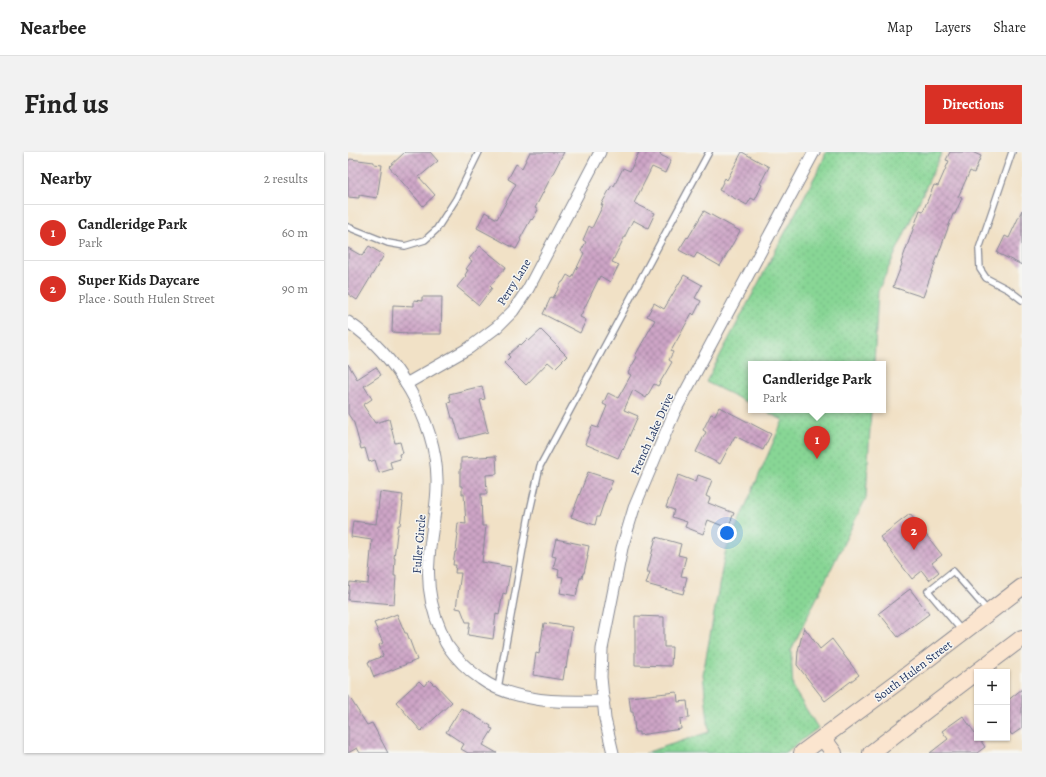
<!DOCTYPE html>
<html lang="en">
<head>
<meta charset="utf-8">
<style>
  body { margin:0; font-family:Alegreya,serif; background:#f2f2f2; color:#222 }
  .controls { position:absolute; right:12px; bottom:12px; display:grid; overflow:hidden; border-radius:0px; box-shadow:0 1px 3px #0004 }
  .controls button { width:36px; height:36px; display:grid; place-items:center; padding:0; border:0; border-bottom:1px solid #e0e0e0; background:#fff; color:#222; font:20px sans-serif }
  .you { position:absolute; left:379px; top:381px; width:14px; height:14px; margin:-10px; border:3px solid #fff; border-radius:50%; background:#1a73e8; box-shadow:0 0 0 6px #1a73e833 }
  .badge { display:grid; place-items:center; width:26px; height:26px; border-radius:50%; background:#d93025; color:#fff; font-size:13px; font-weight:700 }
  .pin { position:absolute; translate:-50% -33px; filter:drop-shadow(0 1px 2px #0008) }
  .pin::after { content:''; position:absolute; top:21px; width:14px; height:12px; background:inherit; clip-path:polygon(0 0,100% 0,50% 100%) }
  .popup { position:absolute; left:400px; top:209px; width:138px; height:52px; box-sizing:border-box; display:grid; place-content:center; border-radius:0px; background:#fff; filter:drop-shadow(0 1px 3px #0005); font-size:13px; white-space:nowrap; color:#767676 }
  .popup b { font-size:15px; color:#222 }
  .popup::after { content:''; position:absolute; left:50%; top:100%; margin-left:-8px; border:8px solid transparent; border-top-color:#fff }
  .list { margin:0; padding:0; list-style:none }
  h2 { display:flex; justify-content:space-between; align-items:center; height:52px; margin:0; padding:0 16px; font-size:17px }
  h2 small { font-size:13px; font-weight:400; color:#767676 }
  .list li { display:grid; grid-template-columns:26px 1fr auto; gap:12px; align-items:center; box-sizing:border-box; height:56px; padding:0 16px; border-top:1px solid #e0e0e0 }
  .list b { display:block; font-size:15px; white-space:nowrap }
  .list p { margin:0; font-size:13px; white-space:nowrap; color:#767676 }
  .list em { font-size:13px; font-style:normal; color:#767676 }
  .map { position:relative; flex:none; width:674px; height:601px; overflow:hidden; border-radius:0px }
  header { display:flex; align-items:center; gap:24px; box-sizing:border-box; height:56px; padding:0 20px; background:#fff; border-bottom:1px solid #e0e0e0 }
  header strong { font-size:19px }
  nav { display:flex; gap:22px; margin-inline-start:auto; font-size:14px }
  .intro { display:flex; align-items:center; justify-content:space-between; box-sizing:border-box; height:96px; padding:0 24px }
  h1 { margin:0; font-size:28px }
  .button { padding:10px 18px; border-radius:0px; background:#d93025; color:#fff; font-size:14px; font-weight:700 }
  main { display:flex; gap:24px; padding:0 24px }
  aside { flex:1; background:#fff; border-radius:0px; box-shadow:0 1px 3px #0004 }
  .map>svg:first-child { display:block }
  .park { fill:url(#park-dots); stroke:#52827a }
  .building { fill:url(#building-cross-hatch) }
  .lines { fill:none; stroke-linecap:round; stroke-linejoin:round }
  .lane-casing { stroke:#868892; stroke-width:8 }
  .street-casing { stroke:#868892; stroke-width:13 }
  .secondary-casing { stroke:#868892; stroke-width:18 }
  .lane { stroke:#fff; stroke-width:5.5 }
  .street { stroke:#fff; stroke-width:11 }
  .secondary { stroke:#fbe5cf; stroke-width:16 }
  .labels { text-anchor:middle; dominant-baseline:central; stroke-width:3; stroke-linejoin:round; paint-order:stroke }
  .street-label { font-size:12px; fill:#1b2f5e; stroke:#f6f6f2 }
</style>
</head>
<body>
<header>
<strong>Nearbee</strong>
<nav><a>Map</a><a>Layers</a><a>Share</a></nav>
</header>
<div class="intro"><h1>Find us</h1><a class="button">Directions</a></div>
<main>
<aside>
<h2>Nearby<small>2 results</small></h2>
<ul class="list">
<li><span class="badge">1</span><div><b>Candleridge Park</b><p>Park</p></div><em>60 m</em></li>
<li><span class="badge">2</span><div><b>Super Kids Daycare</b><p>Place · South Hulen Street</p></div><em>90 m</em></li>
</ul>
</aside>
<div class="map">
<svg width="674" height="601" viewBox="0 0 674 601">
  <defs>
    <pattern id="park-dots" width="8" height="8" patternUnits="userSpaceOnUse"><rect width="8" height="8" fill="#88d695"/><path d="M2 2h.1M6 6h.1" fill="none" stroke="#75b883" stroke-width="1.8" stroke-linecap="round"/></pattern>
    <pattern id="building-cross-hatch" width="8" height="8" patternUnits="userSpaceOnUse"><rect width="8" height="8" fill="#cea5c6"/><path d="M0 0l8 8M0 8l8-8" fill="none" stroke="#a687a4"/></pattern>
  </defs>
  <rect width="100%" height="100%" fill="#f6f6f2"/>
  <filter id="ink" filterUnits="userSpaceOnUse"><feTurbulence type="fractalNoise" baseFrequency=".025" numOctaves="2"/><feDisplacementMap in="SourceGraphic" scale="8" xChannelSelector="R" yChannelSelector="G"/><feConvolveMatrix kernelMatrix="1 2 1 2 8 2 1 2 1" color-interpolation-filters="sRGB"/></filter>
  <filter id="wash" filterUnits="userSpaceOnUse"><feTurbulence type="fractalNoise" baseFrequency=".012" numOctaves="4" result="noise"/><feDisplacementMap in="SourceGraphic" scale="16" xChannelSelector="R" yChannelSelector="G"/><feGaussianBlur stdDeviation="0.9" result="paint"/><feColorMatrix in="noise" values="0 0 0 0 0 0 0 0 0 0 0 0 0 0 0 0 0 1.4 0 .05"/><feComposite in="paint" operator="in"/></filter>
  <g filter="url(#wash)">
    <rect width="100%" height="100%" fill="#f1e1c6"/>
    <g class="park">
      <path d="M 478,0 L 594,0 L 530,139 L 526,212 L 403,212 L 403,252 L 358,230 L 474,11 Z"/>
      <path d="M 415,258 L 523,258 L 518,346 L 443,498 L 445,536 L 470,576 L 437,601 L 297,601 L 361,580 L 355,522 L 377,401 L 435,268 Z"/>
    </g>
    <g id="blocks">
      <g class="building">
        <path d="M 57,0 L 82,0 L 90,9 L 71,25 L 87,43 L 75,54 L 41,15 Z"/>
        <path d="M 182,0 L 216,0 L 187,56 L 190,58 L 184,68 L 183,67 L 172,87 L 173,88 L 168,97 L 129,76 L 137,60 L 149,67 L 168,32 L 160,27 L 168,12 L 174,16 Z"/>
        <path d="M 291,0 L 313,0 L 312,3 L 323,8 L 317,21 L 304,15 L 286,51 L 307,61 L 300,76 L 285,68 L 264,110 L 271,113 L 262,130 L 252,124 L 232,165 L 238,168 L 232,181 L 195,162 L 203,145 L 205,146 L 214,130 L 215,130 L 219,123 L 224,126 L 236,101 L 233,99 L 238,90 L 235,88 L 241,74 L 244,76 L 255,53 L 253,53 L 264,33 L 266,34 L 275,16 L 282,19 Z"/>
        <path d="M 394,0 L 421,15 L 412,32 L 414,33 L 407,48 L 403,46 L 399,53 L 371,38 L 377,26 L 379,28 Z"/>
        <path d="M 602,0 L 624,0 L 633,4 L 626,21 L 622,19 L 610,45 L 614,46 L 607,62 L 605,62 L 575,145 L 545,135 L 554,112 L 553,111 L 572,58 L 575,59 L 586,33 L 590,34 L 601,9 L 598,8 Z"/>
        <path d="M 2,7 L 26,10 L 26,12 L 34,13 L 29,46 L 11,43 L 11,46 L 0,45 L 0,8 L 2,8 Z"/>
        <path d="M 674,58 L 674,113 L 649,101 L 657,84 L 661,86 Z"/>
        <path d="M 356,59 L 392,79 L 372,114 L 349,101 L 346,106 L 331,98 L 339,85 L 340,86 Z"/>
        <path d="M 21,94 L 36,103 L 9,148 L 0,142 L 0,96 L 14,104 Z"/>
        <path d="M 132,94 L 158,115 L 142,134 L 144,136 L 131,153 L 109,135 L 118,124 L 117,123 L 120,118 L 118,117 L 124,109 L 121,107 Z"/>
        <path d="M 336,123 L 354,133 L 347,146 L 353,149 L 346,163 L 344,161 L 323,199 L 325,200 L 321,208 L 324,210 L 310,234 L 306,232 L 298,246 L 285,238 L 276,258 L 290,264 L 275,298 L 274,297 L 270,306 L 237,292 L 244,274 L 250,276 L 259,254 L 255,252 L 260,241 L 270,246 L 283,223 L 280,221 L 289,205 L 287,204 L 307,168 L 299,164 L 306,151 L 316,157 Z"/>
        <path d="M 74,145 L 94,145 L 93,182 L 58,182 L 58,181 L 44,180 L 45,153 L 66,154 L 66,148 L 74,149 Z"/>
        <path d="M 193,178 L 219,204 L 207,216 L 200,210 L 178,233 L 156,211 L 162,205 L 160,203 L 172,192 L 173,193 L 179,187 L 181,189 Z"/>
        <path d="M 0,212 L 9,227 L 28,215 L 33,223 L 16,234 L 24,247 L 15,253 L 27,271 L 41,267 L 47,291 L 52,290 L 55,301 L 51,302 L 52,307 L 42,310 L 44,317 L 31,321 L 27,308 L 21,310 L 17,296 L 13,297 L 6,271 L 0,262 Z"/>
        <path d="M 134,234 L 137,247 L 132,248 L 140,280 L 112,287 L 106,266 L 104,266 L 100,251 L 103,250 L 101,242 Z"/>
        <path d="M 371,255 L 423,282 L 415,298 L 387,284 L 372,312 L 348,300 L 358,280 L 355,278 L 363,262 L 367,263 Z"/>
        <path d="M 148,304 L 149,322 L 138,323 L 139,342 L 133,342 L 134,374 L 138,374 L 134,410 L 163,415 L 158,442 L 155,441 L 151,463 L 148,462 L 145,487 L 120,483 L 122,470 L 118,470 L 113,457 L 108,456 L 113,421 L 107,421 L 108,413 L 105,413 L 107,400 L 108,400 L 110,382 L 109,381 L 110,371 L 118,372 L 116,342 L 114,342 L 114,334 L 112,334 L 112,317 L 113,317 L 113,306 Z"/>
        <path d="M 240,320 L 265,328 L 261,338 L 260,338 L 251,365 L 249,365 L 247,373 L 223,365 Z"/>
        <path d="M 330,323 L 348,330 L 350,323 L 364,328 L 358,344 L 362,346 L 360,351 L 386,361 L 380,376 L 360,368 L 355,382 L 337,375 L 339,370 L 324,365 L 326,358 L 318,355 Z"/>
        <path d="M 32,340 L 55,343 L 54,350 L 55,350 L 52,373 L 50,373 L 46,406 L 47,406 L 46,424 L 48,424 L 46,452 L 0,448 L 2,430 L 20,432 L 24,388 L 3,385 L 5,369 L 28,372 Z"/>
        <path d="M 562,362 L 594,403 L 584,411 L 591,420 L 581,428 L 574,419 L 564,427 L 532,385 Z"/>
        <path d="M 308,385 L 333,392 L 330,403 L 338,405 L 333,424 L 339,425 L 335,442 L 298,432 L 302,420 L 299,420 Z"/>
        <path d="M 208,387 L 241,394 L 239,404 L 240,404 L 236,421 L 235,421 L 234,426 L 232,426 L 228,444 L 212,441 L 215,425 L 210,424 L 211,418 L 205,416 L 208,405 L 204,404 Z"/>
        <path d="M 562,437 L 581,462 L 550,485 L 531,461 Z"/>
        <path d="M 49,462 L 57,481 L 59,481 L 69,508 L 26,525 L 20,510 L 35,504 L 31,493 L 35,491 L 26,471 Z"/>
        <path d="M 287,464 L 316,465 L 316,495 L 324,495 L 323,514 L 287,513 Z"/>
        <path d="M 196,471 L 224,475 L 218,516 L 217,515 L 215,528 L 185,523 L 188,501 L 191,502 Z"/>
        <path d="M 456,475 L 472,497 L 484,487 L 511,523 L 477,549 L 449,513 L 450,499 Z"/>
        <path d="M 81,528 L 86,533 L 87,532 L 104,550 L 73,579 L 48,550 L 71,529 L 76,534 Z"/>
        <path d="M 674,537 L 674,576 L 664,583 L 659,576 L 659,549 Z"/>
        <path d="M 329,540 L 330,550 L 339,549 L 341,566 L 332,567 L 333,577 L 291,583 L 291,580 L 287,580 L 285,560 L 283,560 L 281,545 Z"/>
        <path d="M 0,543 L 19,573 L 24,571 L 40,601 L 12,601 L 9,596 L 0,601 Z"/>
        <path d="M 113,556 L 120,560 L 143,574 L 142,576 L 145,577 L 135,593 L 149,601 L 120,601 L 113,597 L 116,592 L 98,580 Z"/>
        <path d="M 615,564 L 629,584 L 629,586 L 631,586 L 637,595 L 629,601 L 582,601 L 600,587 L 594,579 Z"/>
      </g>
    </g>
  </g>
  <g filter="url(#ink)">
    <use href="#blocks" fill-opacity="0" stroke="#868892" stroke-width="1"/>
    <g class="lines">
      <defs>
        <g id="lane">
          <path d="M 664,0 L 631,97 L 632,117 L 638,126 L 661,138 L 674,148"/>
          <path d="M 0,75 L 40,91 L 57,94 L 77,88 L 88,78 L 108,47 L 131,0"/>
          <path d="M 614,479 L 580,439 L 605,419 L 640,459"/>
          <path d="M 150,536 L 181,363 L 192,314 L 361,0"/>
        </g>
        <g id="street">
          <path d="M 0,170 C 48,202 88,269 89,327 C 90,355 82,381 81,408 C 79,433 83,457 93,479 C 95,484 96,489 99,493 C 108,506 120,518 133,527 C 146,537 167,543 183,546 C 207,551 232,549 256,549"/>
          <path d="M 58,232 L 121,196 L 149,175 L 165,159 L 180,137 L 252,0"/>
          <path d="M 265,601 L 257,567 L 253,525 L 254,497 L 274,396 L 286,356 L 326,261 L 466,0"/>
        </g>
        <g id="secondary">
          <path d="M 475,586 L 486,601"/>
          <path d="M 454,601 L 551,529 L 674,435"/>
          <path d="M 523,601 L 580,557 L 674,486"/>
        </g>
      </defs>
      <use href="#lane" class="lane-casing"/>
      <use href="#street" class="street-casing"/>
      <use href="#secondary" class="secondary-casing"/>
      <use href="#lane" class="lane"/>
      <use href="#street" class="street"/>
      <use href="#secondary" class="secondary"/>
    </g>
  </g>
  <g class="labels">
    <g class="street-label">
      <text transform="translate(166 130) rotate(-58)">Perry Lane</text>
      <text transform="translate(304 282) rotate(-66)">French Lake Drive</text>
      <text transform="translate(71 392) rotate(-85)">Fuller Circle</text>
      <text transform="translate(565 519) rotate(-37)">South Hulen Street</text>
    </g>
  </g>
</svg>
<div class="controls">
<button>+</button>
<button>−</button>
</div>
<div class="you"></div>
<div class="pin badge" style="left:469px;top:307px">1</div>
<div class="popup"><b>Candleridge Park</b>Park</div>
<div class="pin badge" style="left:566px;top:398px">2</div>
</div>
</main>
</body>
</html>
